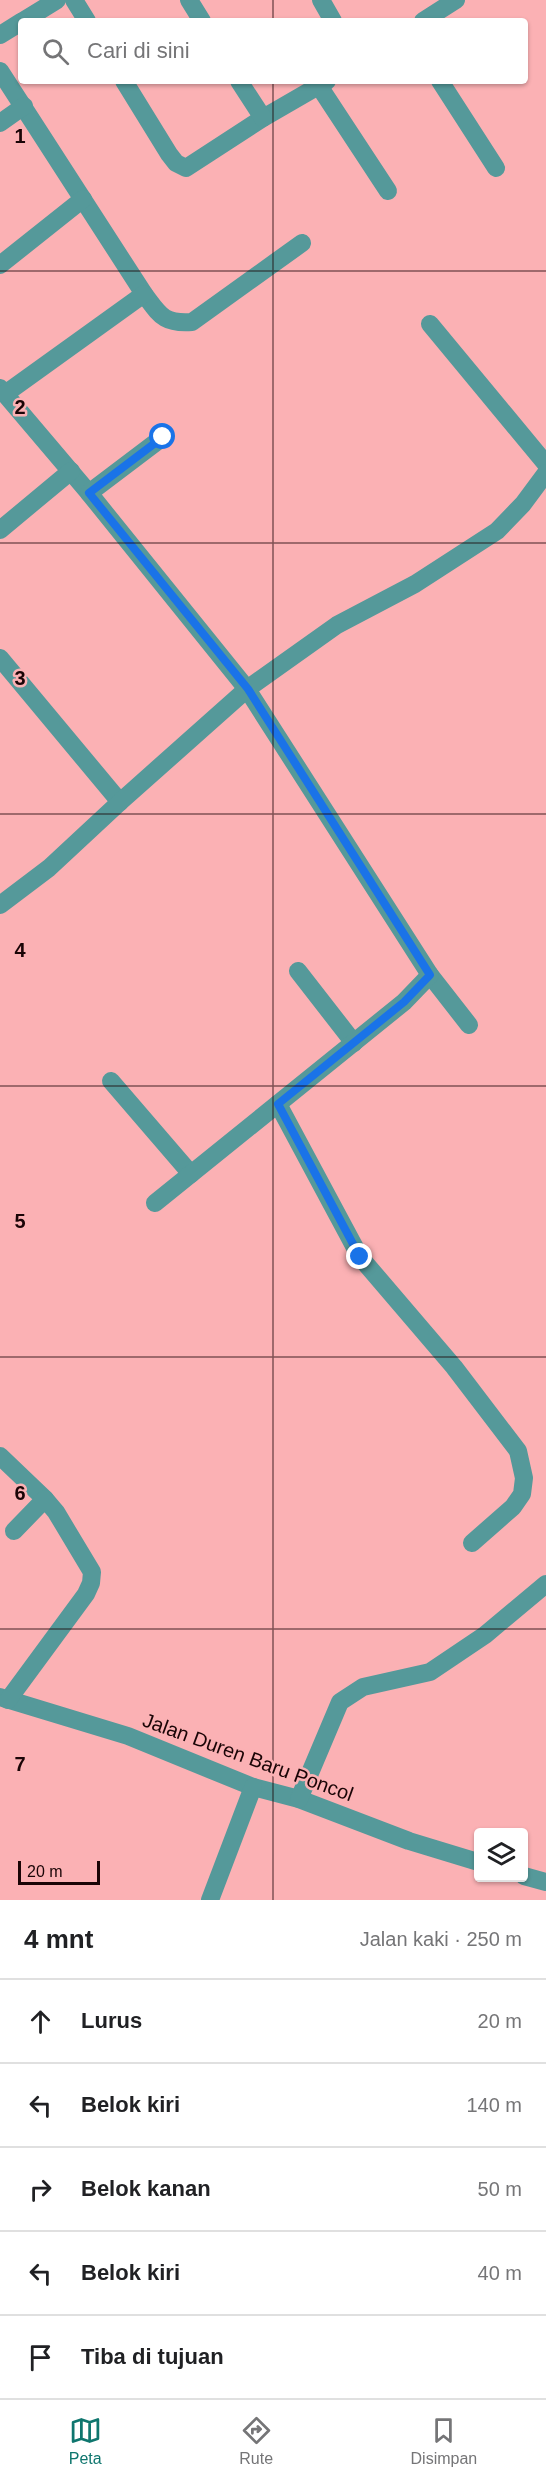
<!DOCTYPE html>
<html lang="id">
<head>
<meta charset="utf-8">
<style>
  body { margin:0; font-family:Helvetica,sans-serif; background:#f6f6f6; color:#202124 }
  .controls { position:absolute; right:18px; bottom:18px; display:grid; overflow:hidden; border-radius:6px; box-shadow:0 2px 4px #0004 }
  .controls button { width:54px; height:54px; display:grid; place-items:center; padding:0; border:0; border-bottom:2px solid #e0e0e0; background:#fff; color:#202124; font:30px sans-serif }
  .scale { position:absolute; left:18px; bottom:15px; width:82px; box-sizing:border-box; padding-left:6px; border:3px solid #1a0406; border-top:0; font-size:16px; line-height:21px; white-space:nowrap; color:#1a0406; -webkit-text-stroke:4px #fbb1b4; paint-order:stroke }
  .stop { position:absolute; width:18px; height:18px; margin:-14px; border:4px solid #1a73e8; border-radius:50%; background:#fff }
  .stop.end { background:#1a73e8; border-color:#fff; box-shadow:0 2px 6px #0008 }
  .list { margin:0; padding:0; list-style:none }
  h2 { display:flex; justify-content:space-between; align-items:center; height:78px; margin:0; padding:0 24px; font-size:26px }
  h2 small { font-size:20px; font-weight:400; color:#757577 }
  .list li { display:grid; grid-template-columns:39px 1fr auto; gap:18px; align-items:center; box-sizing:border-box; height:84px; padding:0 24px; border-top:2px solid #e0e0e0 }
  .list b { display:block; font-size:22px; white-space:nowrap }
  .list em { font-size:20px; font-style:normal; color:#757577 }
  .icon { flex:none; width:33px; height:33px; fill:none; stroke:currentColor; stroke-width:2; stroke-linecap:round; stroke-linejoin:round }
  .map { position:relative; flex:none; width:546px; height:1900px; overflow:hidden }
  .search { position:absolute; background:#fff; box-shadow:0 2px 4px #0004; left:18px; right:18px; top:18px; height:66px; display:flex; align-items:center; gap:15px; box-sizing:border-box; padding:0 21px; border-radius:6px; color:#757577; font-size:22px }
  .sheet { height:498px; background:#fff }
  nav { display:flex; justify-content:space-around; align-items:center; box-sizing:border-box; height:84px; border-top:2px solid #e0e0e0; background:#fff; font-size:16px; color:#757577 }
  nav a { display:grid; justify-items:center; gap:3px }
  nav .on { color:#0f766e }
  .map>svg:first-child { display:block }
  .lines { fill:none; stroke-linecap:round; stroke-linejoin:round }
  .minor { stroke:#55999a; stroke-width:18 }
  .route { stroke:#1a73e8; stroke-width:8 }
  .grid { fill:none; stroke:#1a0406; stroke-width:1.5; stroke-opacity:0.55 }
  .labels { text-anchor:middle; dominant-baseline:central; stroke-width:5; stroke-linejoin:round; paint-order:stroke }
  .street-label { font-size:20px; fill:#1a0406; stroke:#fbb1b4 }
  .grid-label { font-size:20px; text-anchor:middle; font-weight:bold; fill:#1a0406; stroke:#fbb1b4; stroke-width:5; stroke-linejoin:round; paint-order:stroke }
</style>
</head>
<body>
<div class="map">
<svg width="546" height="1900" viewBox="0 0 546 1900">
  <rect width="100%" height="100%" fill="#fbb1b4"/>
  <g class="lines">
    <g class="minor">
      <path d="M 74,0 L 87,21"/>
      <path d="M 189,0 L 202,21"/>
      <path d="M 321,0 L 333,21"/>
      <path d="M 23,21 L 57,0"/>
      <path d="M 423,21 L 456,0"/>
      <path d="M 0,35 L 21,22"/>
      <path d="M 0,71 L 144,294 C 160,315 163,324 192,322 L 302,243"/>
      <path d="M 124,81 L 169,154 L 176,163 L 186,168 L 263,118 L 327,81"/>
      <path d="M 239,81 L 263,118"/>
      <path d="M 440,81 L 496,168"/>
      <path d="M 319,86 L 388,191"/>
      <path d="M 0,123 L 24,106"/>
      <path d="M 0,265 L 83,199"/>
      <path d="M 430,324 L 546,464"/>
      <path d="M 0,388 L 89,493 L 247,689 L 430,975 L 469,1025"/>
      <path d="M 5,394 L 144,294"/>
      <path d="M 89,493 L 163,437"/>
      <path d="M 0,530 L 71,471"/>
      <path d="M 0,658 L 120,802"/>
      <path d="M 0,905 L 49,868 L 120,802 L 247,689 L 337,625 L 415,584 L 497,531 L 523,504 L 546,473"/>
      <path d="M 298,971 L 354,1043"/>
      <path d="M 111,1081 L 191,1174"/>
      <path d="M 278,1104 L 360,1257 L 454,1367 L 518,1451 L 524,1478 L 522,1494 L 513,1507 L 472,1543"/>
      <path d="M 155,1203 L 404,1002 L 430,975"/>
      <path d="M 0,1456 L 45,1499"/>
      <path d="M 0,1697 L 128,1736 L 253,1787 L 299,1799 L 409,1841 L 478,1862"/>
      <path d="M 8,1700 L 86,1594 L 91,1583 L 92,1572 L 56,1512 L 45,1499 L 14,1531"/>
      <path d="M 299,1799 L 340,1702 L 363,1687 L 430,1672 L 485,1635 L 546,1584"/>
      <path d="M 524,1876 L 546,1882"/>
      <path d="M 210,1900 L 253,1787"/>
    </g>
  </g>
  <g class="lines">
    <path class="route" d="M 163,437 L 89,493 L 248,689 L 430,975 L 404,1002 L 278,1104 L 360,1257"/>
  </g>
  <path class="grid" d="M 273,0 L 273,21M 273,81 L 273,1900M 0,271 L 546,271M 0,543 L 546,543M 0,814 L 546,814M 0,1086 L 546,1086M 0,1357 L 546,1357M 0,1629 L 546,1629"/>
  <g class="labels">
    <g class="street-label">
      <text transform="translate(248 1757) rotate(20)">Jalan Duren Baru Poncol</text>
    </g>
  </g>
  <g class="grid-label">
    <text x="20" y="143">1</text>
    <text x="20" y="414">2</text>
    <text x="20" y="685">3</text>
    <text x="20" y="957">4</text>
    <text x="20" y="1228">5</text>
    <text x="20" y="1500">6</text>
    <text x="20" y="1771">7</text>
  </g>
</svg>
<div class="controls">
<button><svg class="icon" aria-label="layers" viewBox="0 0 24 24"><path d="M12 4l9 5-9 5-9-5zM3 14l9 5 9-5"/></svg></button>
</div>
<div class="scale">20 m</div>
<div class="stop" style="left:163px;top:437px"></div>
<div class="stop end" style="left:360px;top:1257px"></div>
<div class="search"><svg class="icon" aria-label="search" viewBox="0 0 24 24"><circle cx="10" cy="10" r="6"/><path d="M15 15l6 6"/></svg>Cari di sini</div>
</div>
<section class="sheet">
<h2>4 mnt<small>Jalan kaki · 250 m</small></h2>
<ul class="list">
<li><svg class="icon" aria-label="ahead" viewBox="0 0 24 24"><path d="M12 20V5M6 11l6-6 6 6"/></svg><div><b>Lurus</b></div><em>20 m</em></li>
<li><svg class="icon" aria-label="left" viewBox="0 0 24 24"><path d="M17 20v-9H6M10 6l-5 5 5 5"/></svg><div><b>Belok kiri</b></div><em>140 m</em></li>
<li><svg class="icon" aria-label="right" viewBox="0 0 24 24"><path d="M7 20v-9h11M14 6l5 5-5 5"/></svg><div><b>Belok kanan</b></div><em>50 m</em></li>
<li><svg class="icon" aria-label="left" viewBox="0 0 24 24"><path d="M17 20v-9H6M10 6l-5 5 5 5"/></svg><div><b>Belok kiri</b></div><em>40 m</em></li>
<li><svg class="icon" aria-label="arrive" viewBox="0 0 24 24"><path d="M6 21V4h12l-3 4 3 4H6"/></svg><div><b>Tiba di tujuan</b></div></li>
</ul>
</section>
<nav>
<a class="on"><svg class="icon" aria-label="map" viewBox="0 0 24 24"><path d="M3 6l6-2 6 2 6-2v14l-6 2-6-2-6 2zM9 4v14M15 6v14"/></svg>Peta</a>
<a><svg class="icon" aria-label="directions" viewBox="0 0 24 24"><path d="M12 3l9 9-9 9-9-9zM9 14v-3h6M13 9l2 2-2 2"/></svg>Rute</a>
<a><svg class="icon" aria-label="saved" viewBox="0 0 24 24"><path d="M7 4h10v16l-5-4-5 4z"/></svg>Disimpan</a>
</nav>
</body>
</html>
